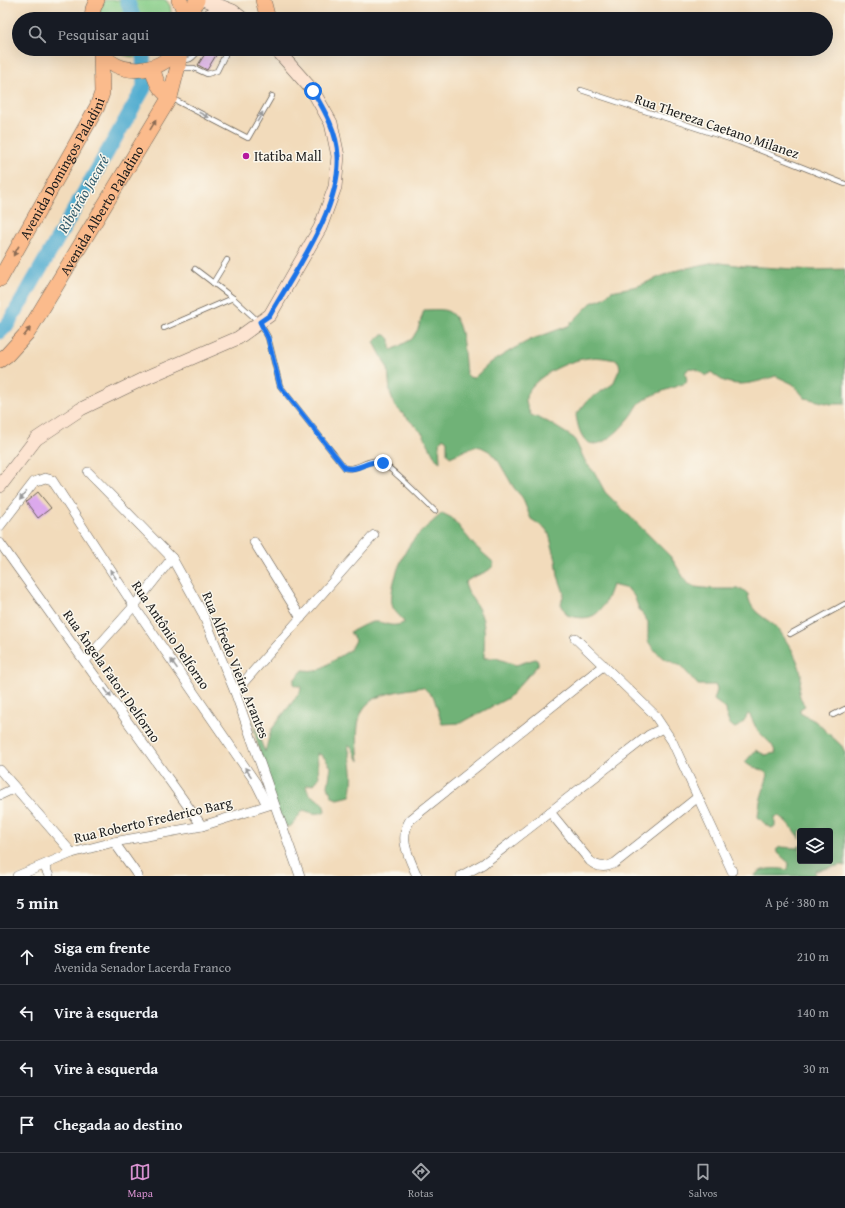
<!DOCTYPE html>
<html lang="pt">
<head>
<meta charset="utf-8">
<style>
  body { margin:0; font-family:"Gentium Book Plus",serif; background:#242831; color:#f1f3f6 }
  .controls { position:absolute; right:12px; bottom:12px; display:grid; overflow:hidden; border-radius:4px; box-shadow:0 4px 16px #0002 }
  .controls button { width:36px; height:36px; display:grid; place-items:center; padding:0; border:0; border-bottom:1px solid #363941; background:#171b24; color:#f1f3f6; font:20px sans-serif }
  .stop { position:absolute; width:12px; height:12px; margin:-9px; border:3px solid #1a73e8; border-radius:50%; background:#fff }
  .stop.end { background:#1a73e8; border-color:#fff; box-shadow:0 1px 4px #0008 }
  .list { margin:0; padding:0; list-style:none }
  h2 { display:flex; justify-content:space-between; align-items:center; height:52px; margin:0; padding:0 16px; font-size:17px }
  h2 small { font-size:13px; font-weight:400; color:#9ea1a6 }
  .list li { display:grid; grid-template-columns:26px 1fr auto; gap:12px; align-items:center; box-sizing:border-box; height:56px; padding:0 16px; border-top:1px solid #363941 }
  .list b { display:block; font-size:15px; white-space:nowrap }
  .list p { margin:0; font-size:13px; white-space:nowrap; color:#9ea1a6 }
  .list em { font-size:13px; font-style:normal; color:#9ea1a6 }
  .icon { flex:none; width:22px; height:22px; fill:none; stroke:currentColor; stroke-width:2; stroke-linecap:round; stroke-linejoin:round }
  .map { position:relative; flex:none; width:845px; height:876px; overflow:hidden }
  .search { position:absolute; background:#171b24; box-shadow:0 4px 16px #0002; left:12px; right:12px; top:12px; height:44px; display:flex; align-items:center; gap:10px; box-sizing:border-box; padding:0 14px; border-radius:22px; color:#9ea1a6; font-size:15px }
  .sheet { height:276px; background:#171b24 }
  nav { display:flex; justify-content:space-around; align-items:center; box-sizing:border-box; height:56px; border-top:1px solid #363941; background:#171b24; font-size:11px; color:#9ea1a6 }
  nav a { display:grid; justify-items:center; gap:2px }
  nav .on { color:#d690ce }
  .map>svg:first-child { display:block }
  .green { fill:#8ad08b; stroke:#537654 }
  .forest { fill:#6fb277; stroke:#46674a }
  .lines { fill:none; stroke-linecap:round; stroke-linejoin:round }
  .river { stroke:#52add0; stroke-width:15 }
  .building { fill:#dba9ec }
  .service-casing { stroke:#675f54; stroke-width:6 }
  .minor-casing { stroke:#675f54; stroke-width:10 }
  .secondary-casing { stroke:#675f54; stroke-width:14 }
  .primary-casing { stroke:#675f54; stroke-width:16 }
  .service { stroke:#fff; stroke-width:4.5 }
  .minor { stroke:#fff; stroke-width:9 }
  .secondary { stroke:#fde4d1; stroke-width:13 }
  .primary { stroke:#fbbb8c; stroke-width:15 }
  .oneway { fill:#999 }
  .oneway2 { fill:#8c6c54 }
  .route { stroke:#1a73e8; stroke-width:5 }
  .poi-dot { fill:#b5179e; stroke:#fbf7ec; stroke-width:1.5 }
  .labels { text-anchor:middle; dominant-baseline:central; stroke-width:3; stroke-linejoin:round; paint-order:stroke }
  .street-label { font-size:14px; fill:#1c1c1c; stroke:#fbf7ec }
  .poi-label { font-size:14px; fill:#1c1c1c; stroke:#fbf7ec; text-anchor:start }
  .water-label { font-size:15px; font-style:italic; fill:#345d6d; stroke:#fbf7ec }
</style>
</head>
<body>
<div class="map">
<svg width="845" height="876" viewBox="0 0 845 876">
  <rect width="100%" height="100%" fill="#fbf7ec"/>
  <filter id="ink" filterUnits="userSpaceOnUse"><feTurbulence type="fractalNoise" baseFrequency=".025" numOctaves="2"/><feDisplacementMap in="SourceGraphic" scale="8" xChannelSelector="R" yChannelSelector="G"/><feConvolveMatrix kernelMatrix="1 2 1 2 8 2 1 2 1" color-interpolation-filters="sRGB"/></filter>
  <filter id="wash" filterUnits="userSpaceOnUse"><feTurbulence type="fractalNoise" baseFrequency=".012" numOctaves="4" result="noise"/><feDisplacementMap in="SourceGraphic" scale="16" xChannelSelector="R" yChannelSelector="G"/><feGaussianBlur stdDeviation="0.9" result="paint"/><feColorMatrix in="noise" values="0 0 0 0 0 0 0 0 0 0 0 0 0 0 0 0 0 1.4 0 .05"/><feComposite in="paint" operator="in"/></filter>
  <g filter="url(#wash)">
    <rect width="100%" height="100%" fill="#f2dbbb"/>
    <g class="green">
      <path d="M 105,0 L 166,0 L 170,6 L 172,19 L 98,19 L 101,5 Z"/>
      <path d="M 111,49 L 159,49 C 144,61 127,58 111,49 Z"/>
    </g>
    <g class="forest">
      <path d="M 714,262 L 743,266 L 813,270 L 845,269 L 845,404 L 831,404 L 805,398 L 793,384 L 776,376 C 760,381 740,388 724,381 C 719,379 715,375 711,372 L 706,376 L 696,369 L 689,368 L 685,373 L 687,380 L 686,383 C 675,387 649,395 641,402 C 637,405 635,411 632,415 C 612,440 583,465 576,415 L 588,400 L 613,384 L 620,368 L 619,363 L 617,360 C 608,359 597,356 589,358 C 569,360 535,376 527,394 C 524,401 528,409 531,415 L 548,422 L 574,438 L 586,463 L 595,473 L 605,492 L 671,557 L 687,583 L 695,587 L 713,589 L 742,589 L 748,594 C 750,614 767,617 779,630 C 783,635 787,643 791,648 C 795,656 800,666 801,674 C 801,691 795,690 805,706 L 800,709 L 800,713 L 815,721 L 842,746 L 845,753 L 845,866 L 842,865 L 815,871 L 815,876 L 755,876 C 758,867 780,868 788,870 L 789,863 L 779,854 L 776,850 L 780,847 L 797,848 L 800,845 L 800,861 L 830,861 L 830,831 L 800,831 L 800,839 L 789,824 L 779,816 L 775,817 L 775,826 L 772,828 L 766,825 L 758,817 L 760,801 L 768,775 C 760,766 751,769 745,762 L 756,750 L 765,755 L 776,753 L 772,745 L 757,730 L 750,715 L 748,714 C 744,721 742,725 735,728 C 727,724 727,717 726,709 L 714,700 L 717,690 L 716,685 L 698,685 L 681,666 L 663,658 L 654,650 L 648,641 L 648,622 L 639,609 L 634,596 L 628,589 L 612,585 C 603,611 596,624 567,615 L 561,604 L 564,593 L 558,576 L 556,560 L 549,534 L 545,528 L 531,519 L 522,497 L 514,488 L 499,462 L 489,451 L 481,447 L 475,446 L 450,457 L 447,453 L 447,441 L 443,438 L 439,443 L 440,462 L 436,459 L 423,434 L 394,405 L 390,392 L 388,369 L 374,342 L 382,335 L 386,335 L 390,339 L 390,348 L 392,350 L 412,339 L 418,329 L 424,310 C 431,310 443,308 449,312 C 464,320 464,358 466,373 L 469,377 L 474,378 L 490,363 L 513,349 L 530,340 L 568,326 L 591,303 L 604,298 L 611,291 L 638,286 L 674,271 Z"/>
      <path d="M 442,513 L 452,518 L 474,545 L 494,563 C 492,574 472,574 465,583 C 467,593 473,599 478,608 C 487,623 484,641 484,658 L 496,658 L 516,665 L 535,659 L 538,661 L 538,665 L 508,698 L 461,723 L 442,724 L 434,698 L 423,687 C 367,696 352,699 359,761 L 351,746 L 348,745 C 351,761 355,780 350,796 L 338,799 L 332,797 L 328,786 L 331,767 L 323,756 L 317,753 L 319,778 L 314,784 L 307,785 L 306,787 L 309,794 L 323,803 L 325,811 C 318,816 310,812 303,810 L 291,826 L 287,827 L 277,818 L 273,812 L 252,719 L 265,752 L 271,730 L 300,692 L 301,687 L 294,685 L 294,680 L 303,670 L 317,671 L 350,650 L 355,640 L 350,632 C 357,629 366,623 373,622 C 387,621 388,629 404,623 C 402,616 394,613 392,605 C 389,589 401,556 411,543 C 419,532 432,523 442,513 Z"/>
    </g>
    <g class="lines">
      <g class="river">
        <path d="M 127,0 L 134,19"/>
        <path d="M 0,332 L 8,324 L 27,292 L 144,88 L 143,49"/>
      </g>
    </g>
    <g id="blocks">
      <g class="building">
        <path d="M 208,49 L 213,49 L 218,52 L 207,70 L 198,65 Z"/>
        <path d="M 38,492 L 51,508 L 38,518 L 26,502 Z"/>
      </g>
    </g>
  </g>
  <g filter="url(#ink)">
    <use href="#blocks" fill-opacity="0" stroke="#675f54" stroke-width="1"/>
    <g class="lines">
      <defs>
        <g id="service">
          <path d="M 182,59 C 193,62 193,55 201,49"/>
          <path d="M 180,71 L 183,68 L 194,68 L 207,74 L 217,71 L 225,55 L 222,49"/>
          <path d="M 581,90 L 739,142 L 845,184"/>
          <path d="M 171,98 L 248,138 L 272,96"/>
          <path d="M 195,269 L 233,298 L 259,322 L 268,337 L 280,386 L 345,468 C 357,471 366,459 378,461 C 388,463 425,502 435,511"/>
          <path d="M 213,283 L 227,260"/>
          <path d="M 164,328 L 233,298"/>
          <path d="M 790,634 L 845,604"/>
          <path d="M 833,715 L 845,709"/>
        </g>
        <g id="minor">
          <path d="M 88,472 L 172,558 L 202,612 L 235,692 L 300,876"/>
          <path d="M 0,526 L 34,482 L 45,478 L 52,480 L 134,606 L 256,783 L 267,805"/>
          <path d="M 254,542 L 301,618"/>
          <path d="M 0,543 L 202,826"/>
          <path d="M 575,638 L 654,714 L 672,741 L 732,871"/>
          <path d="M 85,661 L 134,606 L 172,558"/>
          <path d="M 235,692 L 374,535"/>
          <path d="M 0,770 L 72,853"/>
          <path d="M 0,795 L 15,788"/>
          <path d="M 550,812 L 590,861 C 598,868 606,868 615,863 L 698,797"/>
          <path d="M 114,842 L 138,876"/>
          <path d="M 44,865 L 49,876"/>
          <path d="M 17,876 L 72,853 L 114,842 L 202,826 L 272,804"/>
          <path d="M 417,876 C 409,857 398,839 410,820 L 604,665"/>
          <path d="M 461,876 L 483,864 L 649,735 L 663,728"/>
        </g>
        <g id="secondary">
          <path d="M 205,0 L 233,11 L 243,19"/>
          <path d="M 201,19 L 217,12 L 232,11"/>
          <path d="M 0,486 L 36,439 L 81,409 L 143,379 L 238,338 L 270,315 L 320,228 L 335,187 L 338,156 L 331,123 L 313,91 L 276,49"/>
        </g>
        <g id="primary">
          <path d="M 179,0 L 182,5 L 185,19"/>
          <path d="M 263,0 L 268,19"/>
          <path d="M 92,19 L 93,9 L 97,0"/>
          <path d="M 187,19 L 197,0"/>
          <path d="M 99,49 C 116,79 160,74 178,49"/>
          <path d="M 153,68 C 155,81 159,89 170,97"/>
          <path id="s1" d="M 0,279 L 97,107 L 102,93 L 101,52"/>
          <path id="s2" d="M 0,360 L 7,355 L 28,332 L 170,97 L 178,66 L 180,49"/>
        </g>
      </defs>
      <use href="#service" class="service-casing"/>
      <use href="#minor" class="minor-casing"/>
      <use href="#secondary" class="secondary-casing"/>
      <use href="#primary" class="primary-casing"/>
      <use href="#service" class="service"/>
      <use href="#minor" class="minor"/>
      <use href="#secondary" class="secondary"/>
      <use href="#primary" class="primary"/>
    </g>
    <defs><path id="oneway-solid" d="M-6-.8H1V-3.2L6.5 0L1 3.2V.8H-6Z"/></defs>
    <g class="oneway">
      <use href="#oneway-solid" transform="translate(204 115) rotate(27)"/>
      <use href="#oneway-solid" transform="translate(260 117) rotate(-60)"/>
      <use href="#oneway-solid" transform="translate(23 496) rotate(128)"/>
      <use href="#oneway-solid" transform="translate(113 574) rotate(-123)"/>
      <use href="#oneway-solid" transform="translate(174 664) rotate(-125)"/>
      <use href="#oneway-solid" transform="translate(108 693) rotate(55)"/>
      <use href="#oneway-solid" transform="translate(248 772) rotate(-125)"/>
    </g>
    <g class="oneway2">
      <use href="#oneway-solid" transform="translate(153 125) rotate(-59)"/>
      <use href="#oneway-solid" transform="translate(16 251) rotate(119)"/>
      <use href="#oneway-solid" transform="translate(27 332) rotate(-53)"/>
    </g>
  </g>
  <g class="lines" filter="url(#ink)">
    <path class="route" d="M 313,91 C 325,111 337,132 338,156 C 341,208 295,271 270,315 L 260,322 L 268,338 L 280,386 L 345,468 C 359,472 369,458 383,463"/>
  </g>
  <circle class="poi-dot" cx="246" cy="156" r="4"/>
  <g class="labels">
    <g class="street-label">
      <text transform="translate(717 126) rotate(19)">Rua Thereza Caetano Milanez</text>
      <text stroke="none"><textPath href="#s1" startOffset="127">Avenida Domingos Paladini</textPath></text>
      <text stroke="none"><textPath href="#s2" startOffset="182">Avenida Alberto Paladino</textPath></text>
      <text transform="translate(171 635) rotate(56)">Rua Antônio Delforno</text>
      <text transform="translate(236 665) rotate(68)">Rua Alfredo Vieira Arantes</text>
      <text transform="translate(112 676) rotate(55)">Rua Ângela Fatori Delforno</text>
      <text transform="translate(153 820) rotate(-13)">Rua Roberto Frederico Barg</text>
    </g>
    <g class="poi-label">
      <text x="254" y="156">Itatiba Mall</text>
    </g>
    <g class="water-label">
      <text transform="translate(83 194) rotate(-60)">Ribeirão Jacaré</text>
    </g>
  </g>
</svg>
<div class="controls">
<button><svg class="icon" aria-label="layers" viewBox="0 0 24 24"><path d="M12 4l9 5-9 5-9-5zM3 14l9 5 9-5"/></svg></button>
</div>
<div class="stop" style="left:313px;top:91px"></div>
<div class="stop end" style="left:383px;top:463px"></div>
<div class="search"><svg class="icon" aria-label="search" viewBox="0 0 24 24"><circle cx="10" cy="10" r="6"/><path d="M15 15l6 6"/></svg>Pesquisar aqui</div>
</div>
<section class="sheet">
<h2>5 min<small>A pé · 380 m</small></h2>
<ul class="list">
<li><svg class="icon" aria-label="ahead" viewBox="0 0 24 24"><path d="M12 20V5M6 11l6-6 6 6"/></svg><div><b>Siga em frente</b><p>Avenida Senador Lacerda Franco</p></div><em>210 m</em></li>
<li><svg class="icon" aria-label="left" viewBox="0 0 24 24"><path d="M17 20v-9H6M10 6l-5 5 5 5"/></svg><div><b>Vire à esquerda</b></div><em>140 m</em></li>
<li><svg class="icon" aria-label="left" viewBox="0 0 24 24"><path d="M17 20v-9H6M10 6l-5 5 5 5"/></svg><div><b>Vire à esquerda</b></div><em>30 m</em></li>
<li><svg class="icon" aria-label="arrive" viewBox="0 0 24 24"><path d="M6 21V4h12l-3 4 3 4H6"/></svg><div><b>Chegada ao destino</b></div></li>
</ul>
</section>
<nav>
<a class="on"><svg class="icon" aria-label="map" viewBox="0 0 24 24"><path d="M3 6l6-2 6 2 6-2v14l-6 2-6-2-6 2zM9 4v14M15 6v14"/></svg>Mapa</a>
<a><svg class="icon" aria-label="directions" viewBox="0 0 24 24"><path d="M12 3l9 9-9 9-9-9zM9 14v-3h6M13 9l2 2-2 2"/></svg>Rotas</a>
<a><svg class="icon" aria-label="saved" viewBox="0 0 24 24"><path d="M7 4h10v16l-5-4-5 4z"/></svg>Salvos</a>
</nav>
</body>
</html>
